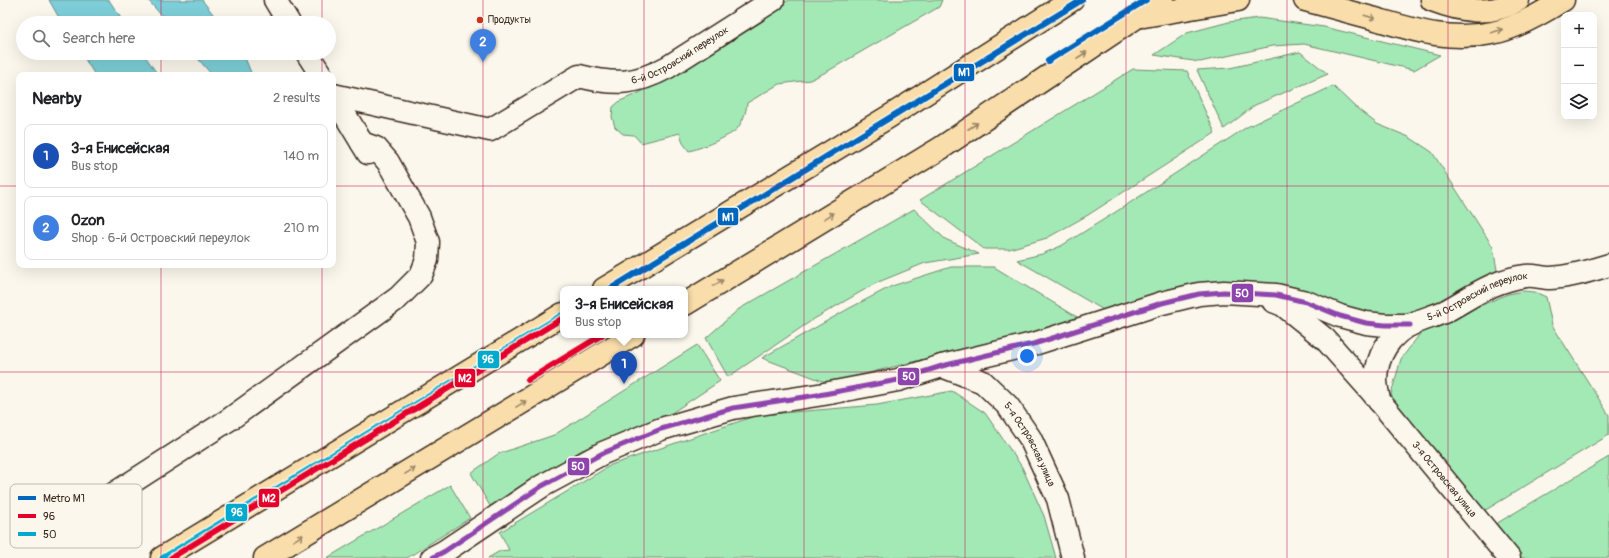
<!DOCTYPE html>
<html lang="en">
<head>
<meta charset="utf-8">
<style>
  body { margin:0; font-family:Pangolin,sans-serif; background:#f6f6f6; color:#202124 }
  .controls { position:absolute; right:12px; top:12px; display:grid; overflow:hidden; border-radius:8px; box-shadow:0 4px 16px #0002 }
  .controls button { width:36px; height:36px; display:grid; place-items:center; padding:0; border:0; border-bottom:1px solid #e0e0e0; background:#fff; color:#202124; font:20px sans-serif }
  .you { position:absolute; left:1027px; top:356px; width:14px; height:14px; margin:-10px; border:3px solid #fff; border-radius:50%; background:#1a73e8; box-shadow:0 0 0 6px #1a73e833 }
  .badge { display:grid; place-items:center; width:26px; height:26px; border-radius:50%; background:#c8321e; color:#fff; font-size:13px; font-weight:700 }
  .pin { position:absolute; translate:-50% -33px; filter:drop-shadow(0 1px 2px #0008) }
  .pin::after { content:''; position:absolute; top:21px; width:14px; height:12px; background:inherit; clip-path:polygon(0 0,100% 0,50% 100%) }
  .popup { position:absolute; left:560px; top:286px; width:128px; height:52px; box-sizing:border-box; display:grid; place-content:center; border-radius:8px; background:#fff; filter:drop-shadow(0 1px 3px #0005); font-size:13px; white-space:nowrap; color:#757577 }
  .popup b { font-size:15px; color:#202124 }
  .popup::after { content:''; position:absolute; left:50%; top:100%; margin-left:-8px; border:8px solid transparent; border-top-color:#fff }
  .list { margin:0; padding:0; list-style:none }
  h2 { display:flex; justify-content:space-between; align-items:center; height:52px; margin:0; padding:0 16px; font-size:17px }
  h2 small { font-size:13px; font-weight:400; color:#757577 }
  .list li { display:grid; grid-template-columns:26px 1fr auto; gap:12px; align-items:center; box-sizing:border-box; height:64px; margin:0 8px 8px; padding:0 8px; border:1px solid #e0e0e0; border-radius:8px }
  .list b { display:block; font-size:15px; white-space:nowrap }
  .list p { margin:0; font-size:13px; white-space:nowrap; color:#757577 }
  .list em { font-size:13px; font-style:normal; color:#757577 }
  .icon { flex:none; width:22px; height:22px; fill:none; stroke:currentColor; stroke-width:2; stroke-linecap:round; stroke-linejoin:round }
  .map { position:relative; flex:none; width:1609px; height:558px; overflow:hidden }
  .search { position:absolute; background:#fff; box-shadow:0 4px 16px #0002; left:16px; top:16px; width:320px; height:44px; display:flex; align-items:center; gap:10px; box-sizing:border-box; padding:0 14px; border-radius:22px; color:#757577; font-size:15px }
  .panel { position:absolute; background:#fff; box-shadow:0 4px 16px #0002; left:16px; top:72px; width:320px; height:196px; border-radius:8px }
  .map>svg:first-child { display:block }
  .green { fill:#a3e9b6; stroke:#6f8a6a }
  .water { fill:#7dced8; stroke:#638c8e }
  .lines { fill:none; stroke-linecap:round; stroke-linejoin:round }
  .minor-casing { stroke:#3b2a1e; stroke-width:25 }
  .major-casing { stroke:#3b2a1e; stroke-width:25 }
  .minor { stroke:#fbf7ec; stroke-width:22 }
  .major { stroke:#f9deab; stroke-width:22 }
  .bus-1-casing { stroke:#fbf7ec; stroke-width:8 }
  .bus-2-casing { stroke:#fbf7ec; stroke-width:8 }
  .bus-1 { stroke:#00a9ce; stroke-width:5 }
  .bus-2 { stroke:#8e44ad; stroke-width:5 }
  .metro-1-casing { stroke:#fbf7ec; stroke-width:9 }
  .metro-2-casing { stroke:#fbf7ec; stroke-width:9 }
  .metro-1 { stroke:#0065bd; stroke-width:6 }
  .metro-2 { stroke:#e4002b; stroke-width:6 }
  .oneway { stroke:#9a8464 }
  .grid { fill:none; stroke:#c2185b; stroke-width:1; stroke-opacity:0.55 }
  .poi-dot { fill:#c8321e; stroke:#fbf7ec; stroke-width:1.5 }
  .labels { text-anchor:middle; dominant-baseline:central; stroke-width:3.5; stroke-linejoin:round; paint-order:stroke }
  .poi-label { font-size:10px; fill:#3b2a1e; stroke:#fbf7ec; text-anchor:start }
  .street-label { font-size:10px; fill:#3b2a1e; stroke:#fbf7ec }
  .key { fill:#fbf7ec; stroke:#c1baae; stroke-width:1 }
  .key-label { font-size:11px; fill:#3b2a1e }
  .line-badge { stroke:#fbf7ec; stroke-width:1.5 }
  .badge-label { font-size:11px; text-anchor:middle; font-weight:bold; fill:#fff }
</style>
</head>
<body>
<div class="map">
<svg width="1609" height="558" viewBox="0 0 1609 558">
  <rect width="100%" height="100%" fill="#fbf7ec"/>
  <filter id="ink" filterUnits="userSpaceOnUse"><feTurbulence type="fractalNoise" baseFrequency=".025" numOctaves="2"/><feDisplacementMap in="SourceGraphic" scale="8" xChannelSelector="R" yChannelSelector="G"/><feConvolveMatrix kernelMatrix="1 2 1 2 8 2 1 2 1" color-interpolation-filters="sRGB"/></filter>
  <g filter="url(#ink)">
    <g class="green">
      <path d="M 789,0 L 942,0 L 939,7 L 828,71 L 810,80 L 779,84 L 747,103 C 746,113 743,121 737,129 C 731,136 699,149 689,151 L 683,143 L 680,133 L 641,143 L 634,135 L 623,134 L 615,127 L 612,117 L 613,107 L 620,101 L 639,93 L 676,73 Z"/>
      <path d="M 1259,18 L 1324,27 L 1440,55 L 1414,70 L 1304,44 L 1272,46 L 1200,62 L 1154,55 L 1187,33 L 1229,22 Z"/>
      <path d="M 1300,52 L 1328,74 L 1255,105 L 1224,129 L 1197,70 L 1230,68 Z"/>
      <path d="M 1133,69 L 1187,71 L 1215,133 L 1088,215 L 1047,238 L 1009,249 L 984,249 L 920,200 Z"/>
      <path d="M 1333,86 L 1354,106 L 1377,124 L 1409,137 L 1432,152 L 1493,247 L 1497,270 L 1427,312 L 1381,318 L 1276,289 L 1107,312 L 1017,260 L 1042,254 L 1061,246 L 1111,215 L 1247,127 Z"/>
      <path d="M 914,209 L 945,239 L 979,254 L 925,263 L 876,283 L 814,319 L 728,377 L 706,338 L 739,309 Z"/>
      <path d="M 951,267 L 994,267 L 1082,320 L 828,383 L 762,358 L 848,309 L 892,286 Z"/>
      <path d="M 1523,291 L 1535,292 L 1546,297 L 1552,325 L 1609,415 L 1609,435 L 1484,511 L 1400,417 L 1391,394 L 1401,359 L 1423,330 L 1508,294 Z"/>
      <path d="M 697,345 L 720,381 L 658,422 L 582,450 L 490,506 L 471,473 L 498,454 L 554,435 Z"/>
      <path d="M 952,391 L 985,413 L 1022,467 L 1044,516 L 1056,558 L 488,558 L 500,551 L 509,550 L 500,532 L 611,465 L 758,415 L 877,405 Z"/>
      <path d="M 1609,457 L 1609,558 L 1516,558 L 1494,525 Z"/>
      <path d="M 450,485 L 470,518 L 407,558 L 327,558 Z"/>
    </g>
    <g class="water">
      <path d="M 49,0 L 109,0 L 124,23 L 62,23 Z"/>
      <path d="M 148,0 L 202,0 L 220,23 L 168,23 Z"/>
      <path d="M 81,53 L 143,53 L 158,75 L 95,75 Z"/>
      <path d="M 193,53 L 243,53 L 252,75 L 212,75 Z"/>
    </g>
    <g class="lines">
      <defs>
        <g id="minor">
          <path d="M 275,0 L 289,23"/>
          <path d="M 307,53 L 321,75"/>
          <path id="s1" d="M 333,95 L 490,130 L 579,76 C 615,85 635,85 668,67 L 773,0"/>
          <path d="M 333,95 L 368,153"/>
          <path id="s2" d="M 1273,301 L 1283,305 L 1325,339 L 1372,392 L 1509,558"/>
          <path id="s3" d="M 942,366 L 983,382 L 1008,406 L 1030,438 L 1058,499 L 1073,558"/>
          <path id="s4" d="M 1379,401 C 1378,394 1376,386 1376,380 C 1376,357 1390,333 1412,324 C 1423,319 1435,316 1446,311 C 1473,296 1494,280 1526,276 C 1534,275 1542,278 1550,278 C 1570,277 1589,271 1609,265"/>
          <path d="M 67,524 L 230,419 L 398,298 L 421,275 L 427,260 L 428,242 L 419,217 L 388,162 L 376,148 L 362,143"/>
          <path d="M 432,558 L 445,551 L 542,486 L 603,453 L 661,429 L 733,408 L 824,394 L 898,380 L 942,366 L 1037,343 L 1162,303 L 1199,294 L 1224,292 L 1276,295 L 1306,302 L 1340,316 L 1366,323 L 1385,325 L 1410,325"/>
        </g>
        <g id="major">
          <path d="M 1305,0 C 1327,6 1350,12 1372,18 C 1414,30 1448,42 1492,33 C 1514,29 1544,12 1563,0"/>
          <path d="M 1432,0 C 1461,11 1491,17 1518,0"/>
          <path d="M 1144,16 L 1238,0"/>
          <path d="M 604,289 L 890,116 L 1072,0"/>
          <path d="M 685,304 L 941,148 L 1162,0"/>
          <path d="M 162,558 L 563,314"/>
          <path d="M 265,558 L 633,335"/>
        </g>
      </defs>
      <use href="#minor" class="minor-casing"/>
      <use href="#major" class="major-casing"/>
      <use href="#minor" class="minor"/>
      <use href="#major" class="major"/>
      <defs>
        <path id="bus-1" d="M 162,558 L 563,314"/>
        <path id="bus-2" d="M 432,558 L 445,551 L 542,486 L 603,453 L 661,429 L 733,408 L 824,394 L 898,380 L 942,366 L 1037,343 L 1162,303 L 1199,294 L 1224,292 L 1276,295 L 1306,302 L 1340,316 L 1366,323 L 1385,325 L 1410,325"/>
      </defs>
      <use href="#bus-1" class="bus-1-casing"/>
      <use href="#bus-2" class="bus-2-casing"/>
      <use href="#bus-1" class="bus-1"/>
      <use href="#bus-2" class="bus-2"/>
      <defs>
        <g id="metro-1">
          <path d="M 1048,61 L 1146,0"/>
          <path d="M 610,289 L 1082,0"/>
        </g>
        <g id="metro-2">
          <path d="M 528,380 L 602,335"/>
          <path d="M 171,558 L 563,318"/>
        </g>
      </defs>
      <use href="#metro-1" class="metro-1-casing"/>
      <use href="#metro-2" class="metro-2-casing"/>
      <use href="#metro-1" class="metro-1"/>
      <use href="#metro-2" class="metro-2"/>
    </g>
    <defs><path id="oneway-shaft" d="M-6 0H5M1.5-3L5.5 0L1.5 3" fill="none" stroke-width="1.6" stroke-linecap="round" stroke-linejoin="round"/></defs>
    <g class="oneway">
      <use href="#oneway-shaft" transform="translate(1370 17) rotate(16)"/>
      <use href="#oneway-shaft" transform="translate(1497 31) rotate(-18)"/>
      <use href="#oneway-shaft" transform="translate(1082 55) rotate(-33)"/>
      <use href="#oneway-shaft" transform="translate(973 126) rotate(-33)"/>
      <use href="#oneway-shaft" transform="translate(829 216) rotate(-31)"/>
      <use href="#oneway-shaft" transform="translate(718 283) rotate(-31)"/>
      <use href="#oneway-shaft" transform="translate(521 404) rotate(-31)"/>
      <use href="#oneway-shaft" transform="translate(410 471) rotate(-31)"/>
      <use href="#oneway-shaft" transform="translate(298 538) rotate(-31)"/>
    </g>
  </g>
  <path class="grid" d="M 161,0 L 161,23M 322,0 L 322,23M 483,0 L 483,558M 644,0 L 644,558M 804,0 L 804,558M 965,0 L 965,558M 1126,0 L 1126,558M 1287,0 L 1287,558M 1448,0 L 1448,558M 161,53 L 161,75M 322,53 L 322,75M 0,186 L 19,186M 333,186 L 1609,186M 161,265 L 161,558M 322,265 L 322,558M 0,372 L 1609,372"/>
  <circle class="poi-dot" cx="480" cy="20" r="4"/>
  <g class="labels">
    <g class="poi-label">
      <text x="488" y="20">Продукты</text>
    </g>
    <g class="street-label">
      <text stroke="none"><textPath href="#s1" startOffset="373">6-й Островский переулок</textPath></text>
      <text stroke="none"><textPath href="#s4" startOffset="163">5-й Островский переулок</textPath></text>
      <text stroke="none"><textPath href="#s3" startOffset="123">5-я Островская улица</textPath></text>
      <text stroke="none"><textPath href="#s2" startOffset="249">3-я Островская улица</textPath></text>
    </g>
  </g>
  <rect x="10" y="484" width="132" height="64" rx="6" class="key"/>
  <rect x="18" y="496" width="18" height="4" fill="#0065bd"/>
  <rect x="18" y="514" width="18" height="4" fill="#e4002b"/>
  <rect x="18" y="532" width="18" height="4" fill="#00a9ce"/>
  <g class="key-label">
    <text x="43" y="502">Metro M1</text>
    <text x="43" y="520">96</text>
    <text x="43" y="538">50</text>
  </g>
  <g class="line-badge">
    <rect x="953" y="63" width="22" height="19" rx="4" fill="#0065bd"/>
    <rect x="717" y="207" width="22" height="19" rx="4" fill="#0065bd"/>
    <rect x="1231" y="283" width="23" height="20" rx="4" fill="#8e44ad"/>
    <rect x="477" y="350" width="23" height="19" rx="4" fill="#00a9ce"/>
    <rect x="897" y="367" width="23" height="19" rx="4" fill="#8e44ad"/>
    <rect x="454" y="368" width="22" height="20" rx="4" fill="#e4002b"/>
    <rect x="567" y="457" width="23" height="19" rx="4" fill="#8e44ad"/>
    <rect x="258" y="488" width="22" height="20" rx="4" fill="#e4002b"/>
    <rect x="225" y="503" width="23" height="19" rx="4" fill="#00a9ce"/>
  </g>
  <g class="badge-label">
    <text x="964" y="76">M1</text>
    <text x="728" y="221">M1</text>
    <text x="1242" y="297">50</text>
    <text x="488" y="363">96</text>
    <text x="909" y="380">50</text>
    <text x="465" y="382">M2</text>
    <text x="578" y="470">50</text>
    <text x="269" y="502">M2</text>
    <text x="237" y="516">96</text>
  </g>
</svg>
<div class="controls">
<button>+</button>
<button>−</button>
<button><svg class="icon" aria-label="layers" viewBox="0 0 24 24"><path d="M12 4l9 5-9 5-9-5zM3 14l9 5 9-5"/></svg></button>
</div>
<div class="you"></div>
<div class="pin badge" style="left:624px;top:384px;background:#1a4fb4">1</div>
<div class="popup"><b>3-я Енисейская</b>Bus stop</div>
<div class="pin badge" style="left:483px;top:62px;background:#3f7fe0">2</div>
<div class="search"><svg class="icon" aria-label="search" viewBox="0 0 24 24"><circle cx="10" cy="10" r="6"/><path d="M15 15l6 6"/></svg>Search here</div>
<section class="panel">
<h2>Nearby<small>2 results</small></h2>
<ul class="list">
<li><span class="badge" style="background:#1a4fb4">1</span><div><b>3-я Енисейская</b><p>Bus stop</p></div><em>140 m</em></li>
<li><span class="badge" style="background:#3f7fe0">2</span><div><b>Ozon</b><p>Shop · 6-й Островский переулок</p></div><em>210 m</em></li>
</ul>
</section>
</div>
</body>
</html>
